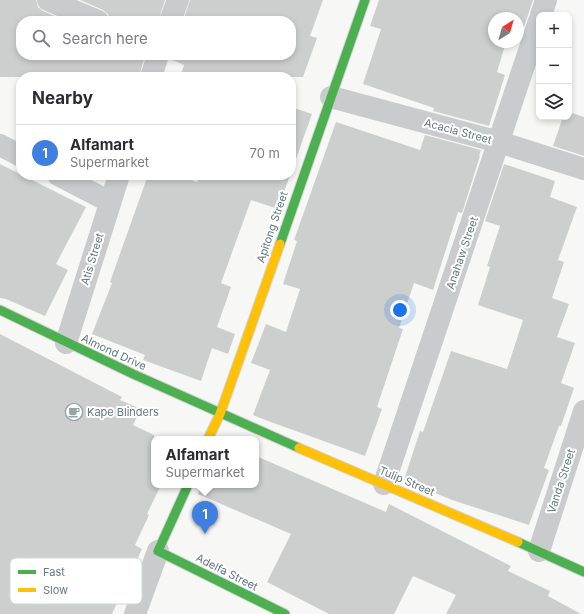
<!DOCTYPE html>
<html lang="en">
<head>
<meta charset="utf-8">
<style>
  body { margin:0; font-family:Inter,sans-serif; background:#f7f7f7; color:#2b2b33 }
  .controls { position:absolute; right:12px; top:12px; display:grid; overflow:hidden; border-radius:8px; box-shadow:0 2px 6px #0003 }
  .controls button { width:36px; height:36px; display:grid; place-items:center; padding:0; border:0; border-bottom:1px solid #e1e1e2; background:#fff; color:#2b2b33; font:20px sans-serif }
  .compass { position:absolute; left:488px; top:12px; width:36px; height:36px; border-radius:50%; background:#fff; box-shadow:0 2px 6px #0003; rotate:37deg }
  .you { position:absolute; left:400px; top:310px; width:14px; height:14px; margin:-10px; border:3px solid #fff; border-radius:50%; background:#1a73e8; box-shadow:0 0 0 6px #1a73e833 }
  .badge { display:grid; place-items:center; width:26px; height:26px; border-radius:50%; background:#2563eb; color:#fff; font-size:13px; font-weight:700 }
  .pin { position:absolute; translate:-50% -33px; filter:drop-shadow(0 1px 2px #0008) }
  .pin::after { content:''; position:absolute; top:21px; width:14px; height:12px; background:inherit; clip-path:polygon(0 0,100% 0,50% 100%) }
  .popup { position:absolute; left:151px; top:436px; width:108px; height:52px; box-sizing:border-box; display:grid; place-content:center; border-radius:8px; background:#fff; filter:drop-shadow(0 1px 3px #0005); font-size:13px; white-space:nowrap; color:#7c7c81 }
  .popup b { font-size:15px; color:#2b2b33 }
  .popup::after { content:''; position:absolute; left:50%; top:100%; margin-left:-8px; border:8px solid transparent; border-top-color:#fff }
  .list { margin:0; padding:0; list-style:none }
  h2 { display:flex; justify-content:space-between; align-items:center; height:52px; margin:0; padding:0 16px; font-size:17px }
  h2 small { font-size:13px; font-weight:400; color:#7c7c81 }
  .list li { display:grid; grid-template-columns:26px 1fr auto; gap:12px; align-items:center; box-sizing:border-box; height:56px; padding:0 16px; border-top:1px solid #e1e1e2 }
  .list b { display:block; font-size:15px; white-space:nowrap }
  .list p { margin:0; font-size:13px; white-space:nowrap; color:#7c7c81 }
  .list em { font-size:13px; font-style:normal; color:#7c7c81 }
  .icon { flex:none; width:22px; height:22px; fill:none; stroke:currentColor; stroke-width:2; stroke-linecap:round; stroke-linejoin:round }
  .map { position:relative; flex:none; width:584px; height:614px; overflow:hidden }
  .search { position:absolute; background:#fff; box-shadow:0 2px 6px #0003; left:16px; top:16px; width:280px; height:44px; display:flex; align-items:center; gap:10px; box-sizing:border-box; padding:0 14px; border-radius:16px; color:#7c7c81; font-size:15px }
  .panel { position:absolute; background:#fff; box-shadow:0 2px 6px #0003; left:16px; top:72px; width:280px; height:108px; border-radius:16px }
  .map>svg:first-child { display:block }
  .building { fill:#cdcfcf }
  .lines { fill:none; stroke-linecap:round; stroke-linejoin:round }
  .fast-casing { stroke:#d2d4d4; stroke-width:11 }
  .slow-casing { stroke:#d2d4d4; stroke-width:11 }
  .street { stroke:#c9cbcc; stroke-width:22 }
  .fast { stroke:#4caf50; stroke-width:9 }
  .slow { stroke:#ffc107; stroke-width:9 }
  .labels { text-anchor:middle; dominant-baseline:central; stroke-width:4; stroke-linejoin:round; paint-order:stroke }
  .street-label { font-size:11px; fill:#627980; stroke:#fff }
  .poi-label { font-size:11px; fill:#627980; stroke:#fff; text-anchor:start }
  .key { fill:#fff; stroke:#d0d7d9; stroke-width:1 }
  .key-label { font-size:11px; fill:#627980 }
</style>
</head>
<body>
<div class="map">
<svg width="584" height="614" viewBox="0 0 584 614">
  <rect width="100%" height="100%" fill="#f7f7f6"/>
  <g class="building">
    <path d="M 0,0 L 36,0 L 38,7 L 43,11 L 66,21 L 21,21 L 21,55 L 145,55 L 139,77 L 0,77 Z"/>
    <path d="M 80,0 L 165,0 L 158,21 L 110,21 L 108,14 L 103,10 Z"/>
    <path d="M 190,0 L 323,0 L 310,36 L 317,38 L 303,77 L 180,77 L 184,65 L 170,59 L 170,55 L 291,55 L 291,21 L 183,21 Z"/>
    <path d="M 379,0 L 533,0 L 522,33 L 518,31 L 518,18 L 494,18 L 494,42 L 506,42 L 497,72 L 505,75 L 489,126 L 433,111 L 434,108 L 363,84 L 381,29 L 370,26 Z"/>
    <path d="M 291,107 L 312,114 L 291,173 Z"/>
    <path d="M 569,112 L 584,117 L 584,156 L 553,146 L 563,117 L 569,117 Z"/>
    <path d="M 336,122 L 420,150 L 425,135 L 481,150 L 479,156 L 480,156 L 462,213 L 458,212 L 433,290 L 414,283 L 399,328 L 403,329 L 377,407 L 382,409 L 365,456 L 268,421 L 253,415 L 270,370 L 251,363 L 266,324 L 286,332 L 300,289 L 283,284 L 297,241 L 294,240 Z"/>
    <path d="M 0,164 L 86,207 L 56,264 L 68,270 L 45,316 L 6,299 L 0,298 Z"/>
    <path d="M 504,164 L 555,181 L 550,197 L 577,207 L 558,260 L 564,262 L 552,298 L 569,304 L 557,337 L 575,343 L 561,383 L 574,388 L 561,426 L 559,426 L 544,468 L 549,470 L 529,525 L 452,500 L 404,480 L 420,431 L 423,432 L 451,351 L 507,369 L 523,320 L 478,305 L 490,267 L 487,266 L 500,226 L 485,221 Z"/>
    <path d="M 148,175 L 176,175 L 197,182 L 200,175 L 290,175 L 278,209 L 251,200 L 221,283 L 231,287 L 217,327 L 235,334 L 228,354 L 212,348 L 201,381 L 143,360 L 145,355 L 92,334 L 112,283 L 110,282 Z"/>
    <path d="M 0,334 L 122,397 L 120,400 L 141,409 L 133,425 L 154,435 L 154,485 L 161,485 L 147,514 L 149,515 L 135,545 L 142,549 L 112,614 L 0,614 Z"/>
    <path d="M 256,456 L 386,512 L 389,504 L 511,566 L 508,571 L 550,591 L 548,596 L 581,614 L 446,614 L 456,595 L 413,576 L 394,614 L 329,614 L 267,582 L 291,534 L 198,494 L 200,485 L 256,485 Z"/>
  </g>
  <g class="lines">
    <defs>
      <g id="fast">
        <path d="M 280,244 L 365,0"/>
        <path d="M 0,310 L 133,374 L 299,448"/>
        <path d="M 188,485 L 158,551 L 285,614"/>
        <path d="M 518,542 L 584,572"/>
      </g>
      <g id="slow">
        <path d="M 208,439 L 220,414 L 280,244"/>
        <path d="M 299,448 L 518,542"/>
      </g>
    </defs>
    <use href="#fast" class="fast-casing"/>
    <use href="#slow" class="slow-casing"/>
    <g class="street">
      <path d="M 48,0 L 98,21"/>
      <path d="M 541,15 L 546,0"/>
      <path d="M 170,21 L 178,0"/>
      <path d="M 151,77 L 158,55"/>
      <path d="M 331,97 L 499,142 L 584,169"/>
      <path d="M 0,145 L 21,156"/>
      <path d="M 58,175 L 110,202"/>
      <path d="M 66,343 L 119,175"/>
      <path d="M 384,484 L 539,21"/>
      <path d="M 539,551 L 584,411"/>
      <path d="M 135,614 L 158,551"/>
    </g>
    <use href="#fast" class="fast"/>
    <use href="#slow" class="slow"/>
  </g>
  <defs>
    <symbol id="cafe-ring" viewBox="-11 -11 22 22"><circle r="9.5" fill="#fff" stroke="#96a5a9" stroke-width="1.5"/><path d="M-5.5-4.5H6V0H3Q3 3.5 0 3.5H-2.5Q-5.5 3.5-5.5 0ZM3-3.2v2h1.7v-2ZM-6 4.5H4V6H-6Z" fill="#96a5a9"/></symbol>
  </defs>
  <g fill-rule="evenodd">
    <use href="#cafe-ring" x="64" y="402" width="20" height="20"/>
  </g>
  <g class="labels">
    <g class="street-label">
      <text transform="translate(458 131) rotate(15)">Acacia Street</text>
      <text transform="translate(272 227) rotate(-71)">Apitong Street</text>
      <text transform="translate(462 253) rotate(-71)">Anahaw Street</text>
      <text transform="translate(92 259) rotate(-73)">Atis Street</text>
      <text transform="translate(114 352) rotate(25)">Almond Drive</text>
      <text transform="translate(407 481) rotate(23)">Tulip Street</text>
      <text transform="translate(561 481) rotate(-72)">Vanda Street</text>
      <text transform="translate(227 572) rotate(27)">Adelfa Street</text>
    </g>
    <g class="poi-label">
      <text x="87" y="412">Kape Blinders</text>
    </g>
  </g>
  <rect x="10" y="558" width="132" height="46" rx="6" class="key"/>
  <rect x="18" y="570" width="18" height="4" fill="#4caf50"/>
  <rect x="18" y="588" width="18" height="4" fill="#ffc107"/>
  <g class="key-label">
    <text x="43" y="576">Fast</text>
    <text x="43" y="594">Slow</text>
  </g>
</svg>
<div class="controls">
<button>+</button>
<button>−</button>
<button><svg class="icon" aria-label="layers" viewBox="0 0 24 24"><path d="M12 4l9 5-9 5-9-5zM3 14l9 5 9-5"/></svg></button>
</div>
<svg class="compass" viewBox="-18 -18 36 36"><path d="M0-13l5 13h-10z" fill="#e53935"/><path d="M0 13l5-13h-10z" fill="#7c7c81"/></svg>
<div class="you"></div>
<div class="pin badge" style="left:205px;top:534px;background:#3f7fe0">1</div>
<div class="popup"><b>Alfamart</b>Supermarket</div>
<div class="search"><svg class="icon" aria-label="search" viewBox="0 0 24 24"><circle cx="10" cy="10" r="6"/><path d="M15 15l6 6"/></svg>Search here</div>
<section class="panel">
<h2>Nearby<small></small></h2>
<ul class="list">
<li><span class="badge" style="background:#3f7fe0">1</span><div><b>Alfamart</b><p>Supermarket</p></div><em>70 m</em></li>
</ul>
</section>
</div>
</body>
</html>
